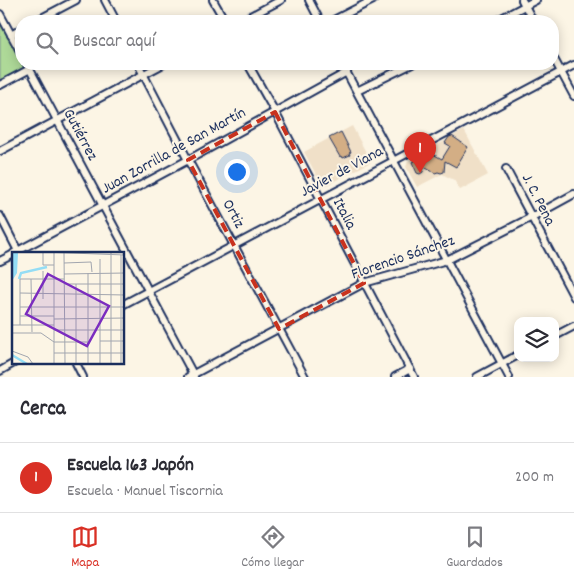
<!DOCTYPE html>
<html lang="es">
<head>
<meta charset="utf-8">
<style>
  body { margin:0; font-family:Dekko,sans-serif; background:#f2f2f3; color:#2b2b33 }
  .controls { position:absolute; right:15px; bottom:15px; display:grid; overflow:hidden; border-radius:10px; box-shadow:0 2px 12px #0003 }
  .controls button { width:45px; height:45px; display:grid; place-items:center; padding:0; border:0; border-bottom:1px solid #e1e1e2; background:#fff; color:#2b2b33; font:25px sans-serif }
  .you { position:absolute; left:236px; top:171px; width:18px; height:18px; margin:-12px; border:4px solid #fff; border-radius:50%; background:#1a73e8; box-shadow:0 0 0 8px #1a73e833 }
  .badge { display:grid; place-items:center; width:32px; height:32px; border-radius:50%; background:#d93025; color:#fff; font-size:16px; font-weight:700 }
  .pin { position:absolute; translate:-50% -41px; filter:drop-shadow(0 1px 2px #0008) }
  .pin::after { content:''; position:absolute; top:26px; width:18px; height:15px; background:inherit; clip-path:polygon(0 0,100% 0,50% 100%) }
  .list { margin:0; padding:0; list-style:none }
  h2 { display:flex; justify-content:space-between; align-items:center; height:65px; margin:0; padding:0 20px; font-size:21px }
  h2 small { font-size:16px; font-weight:400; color:#7c7c81 }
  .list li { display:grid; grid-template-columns:32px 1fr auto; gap:15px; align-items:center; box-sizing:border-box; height:70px; padding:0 20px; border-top:1px solid #e1e1e2 }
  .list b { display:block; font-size:19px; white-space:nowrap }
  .list p { margin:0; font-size:16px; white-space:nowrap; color:#7c7c81 }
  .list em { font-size:16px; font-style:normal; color:#7c7c81 }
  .icon { flex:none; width:28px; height:28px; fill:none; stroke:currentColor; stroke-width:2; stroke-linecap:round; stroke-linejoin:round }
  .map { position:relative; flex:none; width:574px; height:377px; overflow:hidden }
  .search { position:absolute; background:#fff; box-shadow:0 2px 12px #0003; left:15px; right:15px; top:15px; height:55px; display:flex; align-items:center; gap:12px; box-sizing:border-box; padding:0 18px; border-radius:20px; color:#7c7c81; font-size:19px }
  .sheet { height:135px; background:#fff }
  nav { display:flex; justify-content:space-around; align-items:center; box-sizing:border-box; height:70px; border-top:1px solid #e1e1e2; background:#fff; font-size:14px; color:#7c7c81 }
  nav a { display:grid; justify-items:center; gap:2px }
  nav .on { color:#d93025 }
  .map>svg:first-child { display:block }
  .built { fill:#f0e0c8 }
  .green { fill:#aed998; stroke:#64847b }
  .building { fill:#d3ae85; stroke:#1b2f5e }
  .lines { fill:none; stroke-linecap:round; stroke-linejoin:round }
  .minor-casing { stroke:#1b2f5e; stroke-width:10 }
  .minor { stroke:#fcf5e5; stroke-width:6 }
  .marked { fill:none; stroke:#c8321e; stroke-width:4; stroke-dasharray:10 6; stroke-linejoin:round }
  .labels { text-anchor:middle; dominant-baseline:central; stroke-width:4; stroke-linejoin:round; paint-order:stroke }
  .street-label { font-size:16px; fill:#1b2f5e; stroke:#fcf5e5 }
  .inset-river { fill:none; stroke:#94ddf5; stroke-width:2.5 }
  .inset-road { fill:none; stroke:#a2a6af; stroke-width:1 }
  .view { fill:#7b2cbf; fill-opacity:0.15; stroke:#7b2cbf; stroke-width:2.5 }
  .inset-edge { fill:none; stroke:#1b2f5e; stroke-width:2.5 }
</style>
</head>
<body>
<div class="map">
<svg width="574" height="377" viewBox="0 0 574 377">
  <rect width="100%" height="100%" fill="#fcf5e5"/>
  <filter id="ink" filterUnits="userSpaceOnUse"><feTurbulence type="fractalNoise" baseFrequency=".02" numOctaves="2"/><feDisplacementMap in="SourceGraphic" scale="10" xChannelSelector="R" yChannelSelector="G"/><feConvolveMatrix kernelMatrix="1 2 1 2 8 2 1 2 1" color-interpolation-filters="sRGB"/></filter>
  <g filter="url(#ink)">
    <g class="built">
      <path d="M 352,126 L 371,162 L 327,185 L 321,184 L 304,152 Z"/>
      <path d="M 464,130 L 488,175 L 460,190 L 454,180 L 442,174 L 417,187 L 406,167 L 408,161 L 448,139 L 451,135 L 453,136 Z"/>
    </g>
    <path class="green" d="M 0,19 L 21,60 L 21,64 L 23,64 L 25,67 L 0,80 Z"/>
    <g class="building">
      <path d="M 341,132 L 351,152 L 349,153 L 350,155 L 343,158 L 342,156 L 340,157 L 329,138 Z"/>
      <path d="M 452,136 L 468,147 L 456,167 L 445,161 L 444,172 L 441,173 L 438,172 L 435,173 L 424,167 L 423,172 L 420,174 L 417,173 L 412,162 L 429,152 L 442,159 L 450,146 L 445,143 L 449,137 Z"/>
    </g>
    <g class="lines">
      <defs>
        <g id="minor">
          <path d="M 105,0 L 116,21"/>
          <path d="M 213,0 L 225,21"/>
          <path d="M 309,0 L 320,21"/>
          <path d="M 522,0 L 533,21"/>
          <path d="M 0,14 L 21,53"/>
          <path d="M 36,21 L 76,0"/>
          <path d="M 241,21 L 281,0"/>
          <path d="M 332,21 L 373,0"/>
          <path d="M 496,21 L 536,0"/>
          <path d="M 11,35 L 21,29"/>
          <path d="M 553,57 L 574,96"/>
          <path d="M 27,64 L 194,376"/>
          <path d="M 138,64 L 188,160 L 305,377"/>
          <path d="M 248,64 L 275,112 L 414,377"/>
          <path d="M 342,64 L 509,377"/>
          <path d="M 0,85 L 30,69"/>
          <path d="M 357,91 L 412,64"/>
          <path d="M 0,151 L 163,64"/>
          <path d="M 506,169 L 574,297"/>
          <path d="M 0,216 L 19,253"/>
          <path d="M 14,253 L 188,160 L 347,72"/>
          <path d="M 0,261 L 14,254"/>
          <path d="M 124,304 L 574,65"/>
          <path d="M 555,336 L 574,326"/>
          <path d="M 76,363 L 83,377"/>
          <path d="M 0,371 L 14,363"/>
          <path d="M 188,377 L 364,283 L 447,260 L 532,217 L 574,194"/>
          <path d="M 395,377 L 410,369"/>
          <path d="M 477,377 L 518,355"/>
        </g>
      </defs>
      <use href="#minor" class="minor-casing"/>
      <use href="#minor" class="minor"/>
    </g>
  </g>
  <path class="marked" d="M 275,112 L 364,283 L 279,329 L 188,160 Z"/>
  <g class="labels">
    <g class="street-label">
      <text transform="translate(80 135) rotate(62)">Gutiérrez</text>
      <text transform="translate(174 151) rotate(-29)">Juan Zorrilla de San Martín</text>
      <text transform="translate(342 172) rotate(-28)">Javier de Viana</text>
      <text transform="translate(538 200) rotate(63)">J. C. Pena</text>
      <text transform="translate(233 214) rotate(62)">Ortiz</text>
      <text transform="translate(344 214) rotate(62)">Italia</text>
      <text transform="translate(403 258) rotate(-19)">Florencio Sánchez</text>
    </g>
  </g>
  <g transform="translate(12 252)">
    <rect width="112" height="112" fill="#fcf5e5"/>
    <path d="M 0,0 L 6,1 L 5,21 L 0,29 Z" fill="#94ddf5"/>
    <path class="inset-river" d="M 7,27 L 9,21 L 35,15M 0,103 L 15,112"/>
    <path class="inset-road" d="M 31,0 L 113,3M 31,0 L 31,13 L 42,13M 42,0 L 42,112M 52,0 L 53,112M 99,0 L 99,112M 109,3 L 109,112M 52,11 L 79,10 L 80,20M 31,19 L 31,47M 76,21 L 76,112M 52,22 L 113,21M 19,27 L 20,80M 53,32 L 113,32M 64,32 L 64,112M 8,41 L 113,43M 8,55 L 113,55M 8,64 L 42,64M 42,67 L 113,66M 0,73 L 42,73M 8,73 L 8,27 L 52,27M 42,78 L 113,78M 0,81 L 29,81 L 42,90 L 76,90M 88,89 L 113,89M 0,99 L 16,105 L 21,112M 42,101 L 113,101M 88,112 L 88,7"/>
    <path class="view" d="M 36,22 L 97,54 L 75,94 L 14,62 Z"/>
    <rect width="112" height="112" class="inset-edge"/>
  </g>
</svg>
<div class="controls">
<button><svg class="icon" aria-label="layers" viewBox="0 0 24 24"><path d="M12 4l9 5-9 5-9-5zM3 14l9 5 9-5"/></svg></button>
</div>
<div class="you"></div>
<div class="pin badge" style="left:420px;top:173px">1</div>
<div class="search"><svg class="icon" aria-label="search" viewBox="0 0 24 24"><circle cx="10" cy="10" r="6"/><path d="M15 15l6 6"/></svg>Buscar aquí</div>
</div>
<section class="sheet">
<h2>Cerca<small></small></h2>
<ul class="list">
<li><span class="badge">1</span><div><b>Escuela 163 Japón</b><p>Escuela · Manuel Tiscornia</p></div><em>200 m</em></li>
</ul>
</section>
<nav>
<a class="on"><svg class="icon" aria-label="map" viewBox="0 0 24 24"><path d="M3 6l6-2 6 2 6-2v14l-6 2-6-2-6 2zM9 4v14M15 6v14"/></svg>Mapa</a>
<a><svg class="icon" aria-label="directions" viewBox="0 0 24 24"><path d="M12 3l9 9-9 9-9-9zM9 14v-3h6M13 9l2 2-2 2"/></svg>Cómo llegar</a>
<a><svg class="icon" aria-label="saved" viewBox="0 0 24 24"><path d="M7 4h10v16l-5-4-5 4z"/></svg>Guardados</a>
</nav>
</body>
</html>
